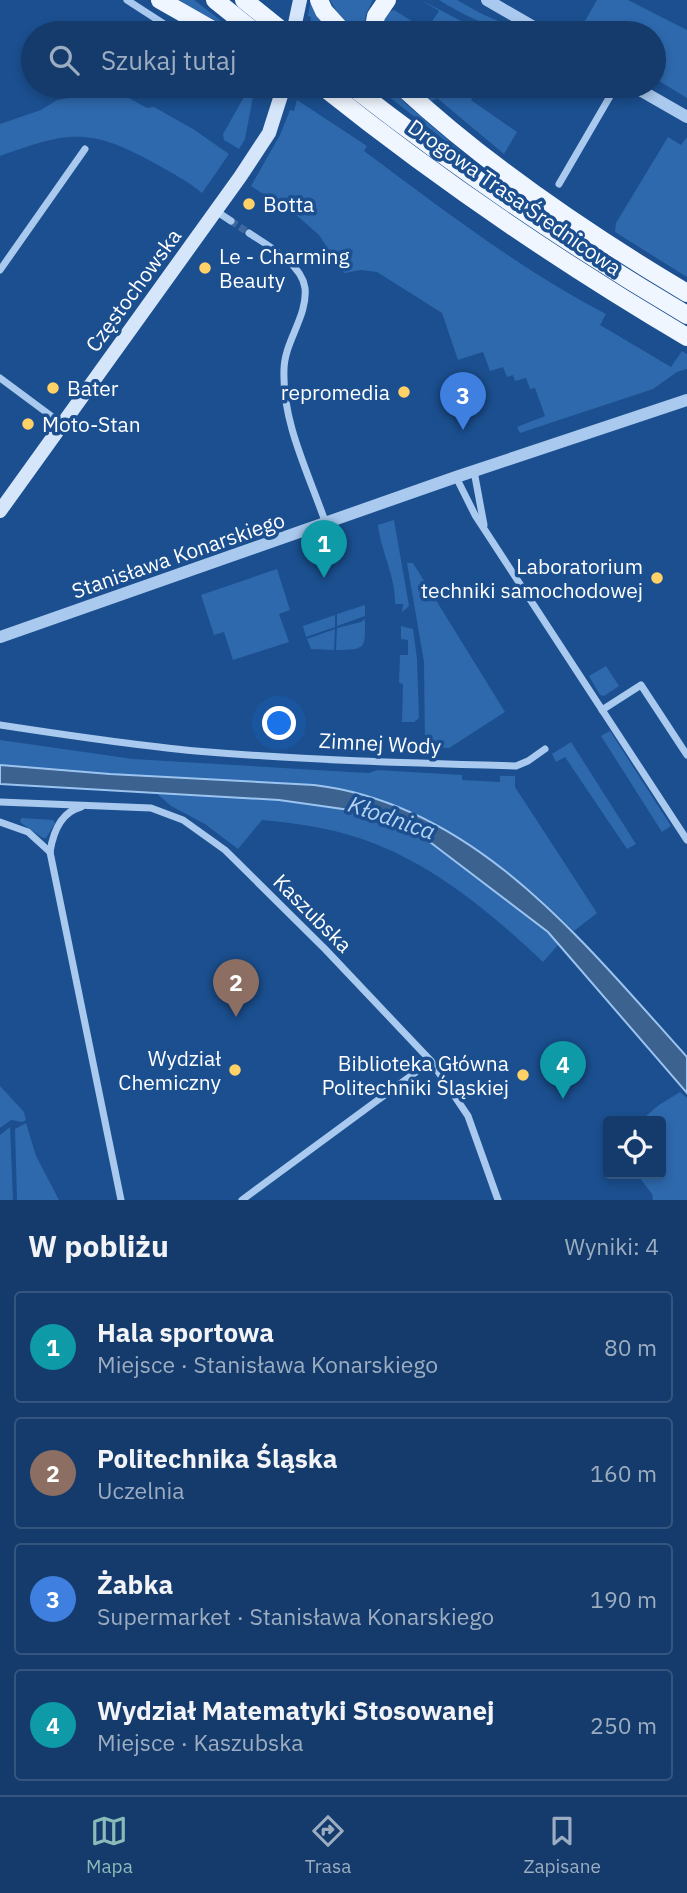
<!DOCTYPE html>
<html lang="pl">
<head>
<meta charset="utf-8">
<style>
  body { margin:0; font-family:"IBM Plex Sans",sans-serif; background:#1d4271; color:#f1f3f6 }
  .controls { position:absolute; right:21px; bottom:21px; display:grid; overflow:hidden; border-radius:7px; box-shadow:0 4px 10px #0003 }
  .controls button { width:63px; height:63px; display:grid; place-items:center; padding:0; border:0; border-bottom:2px solid #33557e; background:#143b6b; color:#f1f3f6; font:35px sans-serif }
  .you { position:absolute; left:280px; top:724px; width:24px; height:24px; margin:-18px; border:5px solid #fff; border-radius:50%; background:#1a73e8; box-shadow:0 0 0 10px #1a73e833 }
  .badge { display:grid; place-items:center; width:46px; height:46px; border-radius:50%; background:#8bbbb9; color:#fff; font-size:23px; font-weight:700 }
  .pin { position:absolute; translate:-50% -58px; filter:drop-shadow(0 2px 4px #0008) }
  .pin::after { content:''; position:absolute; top:37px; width:24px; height:21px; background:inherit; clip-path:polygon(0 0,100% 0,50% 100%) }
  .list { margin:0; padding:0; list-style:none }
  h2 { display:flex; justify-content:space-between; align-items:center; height:91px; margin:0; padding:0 28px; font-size:30px }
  h2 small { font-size:23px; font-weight:400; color:#9dadc1 }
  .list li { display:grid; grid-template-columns:46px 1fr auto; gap:21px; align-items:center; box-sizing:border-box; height:112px; margin:0 14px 14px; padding:0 14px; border:2px solid #33557e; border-radius:7px }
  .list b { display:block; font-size:26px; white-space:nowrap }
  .list p { margin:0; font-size:23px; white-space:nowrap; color:#9dadc1 }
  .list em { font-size:23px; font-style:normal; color:#9dadc1 }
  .icon { flex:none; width:38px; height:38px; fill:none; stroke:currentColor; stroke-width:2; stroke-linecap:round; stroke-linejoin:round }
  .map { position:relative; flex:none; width:687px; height:1200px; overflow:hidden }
  .search { position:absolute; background:#143b6b; box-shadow:0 4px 10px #0003; left:21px; right:21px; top:21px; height:77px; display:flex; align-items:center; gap:18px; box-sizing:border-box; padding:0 24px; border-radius:38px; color:#9dadc1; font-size:26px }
  .sheet { height:595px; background:#143b6b }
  nav { display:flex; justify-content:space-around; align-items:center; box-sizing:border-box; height:98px; border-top:2px solid #33557e; background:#143b6b; font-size:19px; color:#9dadc1 }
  nav a { display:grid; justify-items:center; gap:4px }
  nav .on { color:#8bbbb9 }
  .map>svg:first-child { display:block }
  .green { fill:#2e69ad }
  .water { fill:#3c6290; stroke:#9cc4f0; stroke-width:2 }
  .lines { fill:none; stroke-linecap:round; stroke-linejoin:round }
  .minor-tunnel { stroke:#3d69a0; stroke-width:7; stroke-dasharray:7 3.5; stroke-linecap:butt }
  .minor { stroke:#a9c9ee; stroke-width:7 }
  .tertiary { stroke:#a9c9ee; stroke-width:12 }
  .secondary { stroke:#d6e6fa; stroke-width:14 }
  .primary { stroke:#f0f6ff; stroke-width:18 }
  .poi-dot { fill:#ffd166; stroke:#1b4f8f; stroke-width:2.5 }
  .labels { text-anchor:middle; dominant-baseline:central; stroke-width:7; stroke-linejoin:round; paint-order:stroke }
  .street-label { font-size:21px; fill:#fff; stroke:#1b4f8f }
  .poi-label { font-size:21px; fill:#fff; stroke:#1b4f8f; text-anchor:start }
  .water-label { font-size:23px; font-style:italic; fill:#b5d3f5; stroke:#1b4f8f }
</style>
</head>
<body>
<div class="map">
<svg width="687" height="1200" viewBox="0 0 687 1200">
  <rect width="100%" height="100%" fill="#1b4f8f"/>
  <g class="green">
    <path d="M 179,0 L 194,0 L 237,33 L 228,33 Z"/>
    <path d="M 330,0 L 373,0 L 366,14 L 363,33 L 357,33 L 337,12 Z"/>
    <path d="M 421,0 L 465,23 L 459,33 L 379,33 L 387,12 L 394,10 L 426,30 L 439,11 Z"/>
    <path d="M 439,0 L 457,0 L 482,14 L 525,33 C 498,33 462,14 439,0 Z"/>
    <path d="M 597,0 L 628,0 L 687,30 L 687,98 L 654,78 L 654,33 L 578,33 Z"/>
    <path d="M 310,4 L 312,4 L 334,33 L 310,33 L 311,17 L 308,16 Z"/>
    <path d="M 102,86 L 107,86 L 147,108 L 154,107 L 193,129 L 229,154 L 202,193 C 188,181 172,173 156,164 C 90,127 69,131 0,156 L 0,124 L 41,110 L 57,100 L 96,93 Z"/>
    <path d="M 238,86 L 255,86 L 245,139 L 239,149 L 224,140 L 223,134 L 244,97 Z"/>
    <path d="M 375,86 L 389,86 L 406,104 L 483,170 Z"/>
    <path d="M 413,86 L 479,86 L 471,100 L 517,132 L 504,154 L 437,98 L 430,102 Z"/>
    <path d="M 297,100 L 367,146 L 364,151 C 442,209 520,269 606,314 L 600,325 L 671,367 L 682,351 L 687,354 L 687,369 L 677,372 L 653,389 L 520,433 L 517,427 L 545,416 L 535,388 L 530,389 L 526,378 L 515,381 L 513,375 L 507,377 L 503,367 L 490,371 L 483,352 L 458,360 L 442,313 L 377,272 L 361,270 L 344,273 L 319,235 L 294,213 L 251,186 L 280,135 L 290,110 L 294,111 Z"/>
    <path d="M 668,137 L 681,145 L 687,137 L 687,277 L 615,232 L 616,223 Z"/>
    <path d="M 394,520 L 409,606 L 402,612 L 403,604 L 395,604 C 396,577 381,552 378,525 Z"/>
    <path d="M 407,563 L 413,563 L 505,712 L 449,748 L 425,747 L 424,662 Z"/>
    <path d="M 277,569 L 290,610 L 279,614 L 289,642 L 233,660 L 224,632 L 214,635 L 201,595 Z"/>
    <path d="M 365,605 L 365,616 L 337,626 L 337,614 Z"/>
    <path d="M 335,615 L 335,627 L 306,637 L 303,626 Z"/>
    <path d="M 365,619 C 365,648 367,650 336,650 L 337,628 L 361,622 Z"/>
    <path d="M 401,626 L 413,629 L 417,659 L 419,718 L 414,722 L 402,722 L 403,684 L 399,683 L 400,655 L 408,655 L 408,640 L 401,639 Z"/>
    <path d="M 335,629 L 334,650 L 311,649 L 307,639 Z"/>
    <path d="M 606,666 L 619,686 L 604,696 L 600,695 L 589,676 Z"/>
    <path d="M 610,731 L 671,826 L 662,832 L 601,736 Z"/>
    <path d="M 0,740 L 133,759 L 350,772 L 369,773 L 377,770 L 462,775 L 462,780 L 500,782 L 500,776 L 515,776 L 515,787 L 597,913 L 574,931 L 537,896 L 490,859 L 438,826 L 276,783 L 110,774 L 0,765 Z"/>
    <path d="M 571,742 L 636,844 L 627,849 L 565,757 L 556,762 L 552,754 Z"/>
    <path d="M 155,792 L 279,800 L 364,812 L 426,839 L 548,932 L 559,944 L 543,962 C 490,912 432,863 362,839 C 330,828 296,823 262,820 L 238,849 L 205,824 L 171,806 Z"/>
    <path d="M 22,818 L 53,820 L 55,823 L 46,838 L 43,838 L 21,823 L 20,820 Z"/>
    <path d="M 0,1086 L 24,1112 L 26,1120 L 22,1122 L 11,1120 L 0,1128 Z"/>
    <path d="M 680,1092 L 687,1098 L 687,1200 L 653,1200 L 652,1194 L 637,1174 L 661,1174 L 661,1121 L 640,1121 L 659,1105 Z"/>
    <path d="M 26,1123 L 36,1156 L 59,1200 L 17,1200 L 15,1129 Z"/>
    <path d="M 10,1127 L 13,1200 L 0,1200 L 0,1135 Z"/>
  </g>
  <path class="water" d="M 0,765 L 110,774 L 314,785 C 476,804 585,944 687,1057 L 687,1093 L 548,932 L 426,839 L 395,825 L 364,812 L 279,800 L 0,784 Z"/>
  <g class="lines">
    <path class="minor-tunnel" d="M 231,221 L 249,233"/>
    <g class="minor">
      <path d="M 127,0 L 178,33"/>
      <path d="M 559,184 L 616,86"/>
      <path d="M 216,211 L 231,221"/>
      <path d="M 249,233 C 267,245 302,264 305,288 C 308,316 284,342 284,370 C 282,423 309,474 326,524"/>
      <path d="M 0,270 L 85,149"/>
      <path d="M 0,378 L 62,424"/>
      <path d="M 474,471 L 484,525"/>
      <path d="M 456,477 L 475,515 L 687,840"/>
      <path d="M 602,710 L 641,685 L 687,755"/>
      <path d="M 0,725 C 65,735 130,745 196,751 C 302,760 409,763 516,766 L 528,761 L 545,749"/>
      <path d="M 0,802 L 151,808 L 183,820 L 225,850 L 325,949 L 431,1061 L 468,1116 L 498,1200"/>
      <path d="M 81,807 C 61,812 53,833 50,852 L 121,1200"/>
      <path d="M 0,822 L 28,832 L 50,852"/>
      <path d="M 242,1200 L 431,1061"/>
    </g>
    <g class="tertiary">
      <path d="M 487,0 L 544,33"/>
      <path d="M 633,86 L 687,117"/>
      <path d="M 0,637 L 456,477 L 687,400"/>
    </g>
    <g class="secondary">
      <path d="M 293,33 L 300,0"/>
      <path d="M 0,511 L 240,177 L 269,133 L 284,86"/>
    </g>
    <g class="primary">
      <path d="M 160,0 L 218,33"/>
      <path d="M 215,0 L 256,33"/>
      <path d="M 244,0 L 285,33"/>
      <path d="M 319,0 L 324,11 L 344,33"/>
      <path d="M 373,33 L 376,16 L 387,0"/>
      <path d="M 322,86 C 437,178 560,262 687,337"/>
      <path d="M 351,86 C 459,170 570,246 687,315"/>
      <path d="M 401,86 C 487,166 586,233 687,293"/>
    </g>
  </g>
  <g class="poi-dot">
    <circle cx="249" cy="204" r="7"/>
    <circle cx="205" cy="268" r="7"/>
    <circle cx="53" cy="388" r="7"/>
    <circle cx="404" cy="392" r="7"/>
    <circle cx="28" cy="424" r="7"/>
    <circle cx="657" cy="578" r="7"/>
    <circle cx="235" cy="1070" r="7"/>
    <circle cx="523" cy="1075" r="7"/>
  </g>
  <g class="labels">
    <g class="street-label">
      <text transform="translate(515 197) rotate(35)">Drogowa Trasa Średnicowa</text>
      <text transform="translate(133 290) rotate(-54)">Częstochowska</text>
      <text transform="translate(178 555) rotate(-19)">Stanisława Konarskiego</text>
      <text transform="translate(380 743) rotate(3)">Zimnej Wody</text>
      <text transform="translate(313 913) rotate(45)">Kaszubska</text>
    </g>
    <g class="poi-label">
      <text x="263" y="204">Botta</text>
      <text x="219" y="256">Le - Charming<tspan x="219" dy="24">Beauty</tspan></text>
      <text x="67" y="388">Bater</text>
      <text x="390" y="392" text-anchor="end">repromedia</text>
      <text x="42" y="424">Moto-Stan</text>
      <text x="643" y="566" text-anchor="end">Laboratorium<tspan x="643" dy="24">techniki samochodowej</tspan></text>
      <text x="221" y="1058" text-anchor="end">Wydział<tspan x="221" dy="24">Chemiczny</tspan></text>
      <text x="509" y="1063" text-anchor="end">Biblioteka Główna<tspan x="509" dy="24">Politechniki Śląskiej</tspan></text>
    </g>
    <g class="water-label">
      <text transform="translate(392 817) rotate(19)">Kłodnica</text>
    </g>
  </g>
</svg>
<div class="controls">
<button><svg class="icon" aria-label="locate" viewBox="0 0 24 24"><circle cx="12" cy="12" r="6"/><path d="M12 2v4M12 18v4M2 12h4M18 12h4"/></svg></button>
</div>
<div class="you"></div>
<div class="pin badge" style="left:324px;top:578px;background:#0f9aa8">1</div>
<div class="pin badge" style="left:236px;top:1017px;background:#8d6e63">2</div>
<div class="pin badge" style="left:463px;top:430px;background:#3f7fe0">3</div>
<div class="pin badge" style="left:563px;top:1099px;background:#0f9aa8">4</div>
<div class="search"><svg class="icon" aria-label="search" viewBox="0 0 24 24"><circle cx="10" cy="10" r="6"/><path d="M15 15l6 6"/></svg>Szukaj tutaj</div>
</div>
<section class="sheet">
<h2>W pobliżu<small>Wyniki: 4</small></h2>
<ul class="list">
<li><span class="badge" style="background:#0f9aa8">1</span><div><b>Hala sportowa</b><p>Miejsce · Stanisława Konarskiego</p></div><em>80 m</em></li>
<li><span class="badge" style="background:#8d6e63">2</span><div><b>Politechnika Śląska</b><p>Uczelnia</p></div><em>160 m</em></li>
<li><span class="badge" style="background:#3f7fe0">3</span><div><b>Żabka</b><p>Supermarket · Stanisława Konarskiego</p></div><em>190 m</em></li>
<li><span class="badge" style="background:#0f9aa8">4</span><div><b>Wydział Matematyki Stosowanej</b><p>Miejsce · Kaszubska</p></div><em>250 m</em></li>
</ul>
</section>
<nav>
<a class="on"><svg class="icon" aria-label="map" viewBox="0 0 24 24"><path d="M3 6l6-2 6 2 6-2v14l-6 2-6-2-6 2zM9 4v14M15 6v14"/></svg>Mapa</a>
<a><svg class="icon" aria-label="directions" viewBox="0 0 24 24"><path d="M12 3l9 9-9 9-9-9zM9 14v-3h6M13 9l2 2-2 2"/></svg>Trasa</a>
<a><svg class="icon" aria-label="saved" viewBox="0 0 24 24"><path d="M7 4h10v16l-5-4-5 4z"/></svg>Zapisane</a>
</nav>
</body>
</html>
